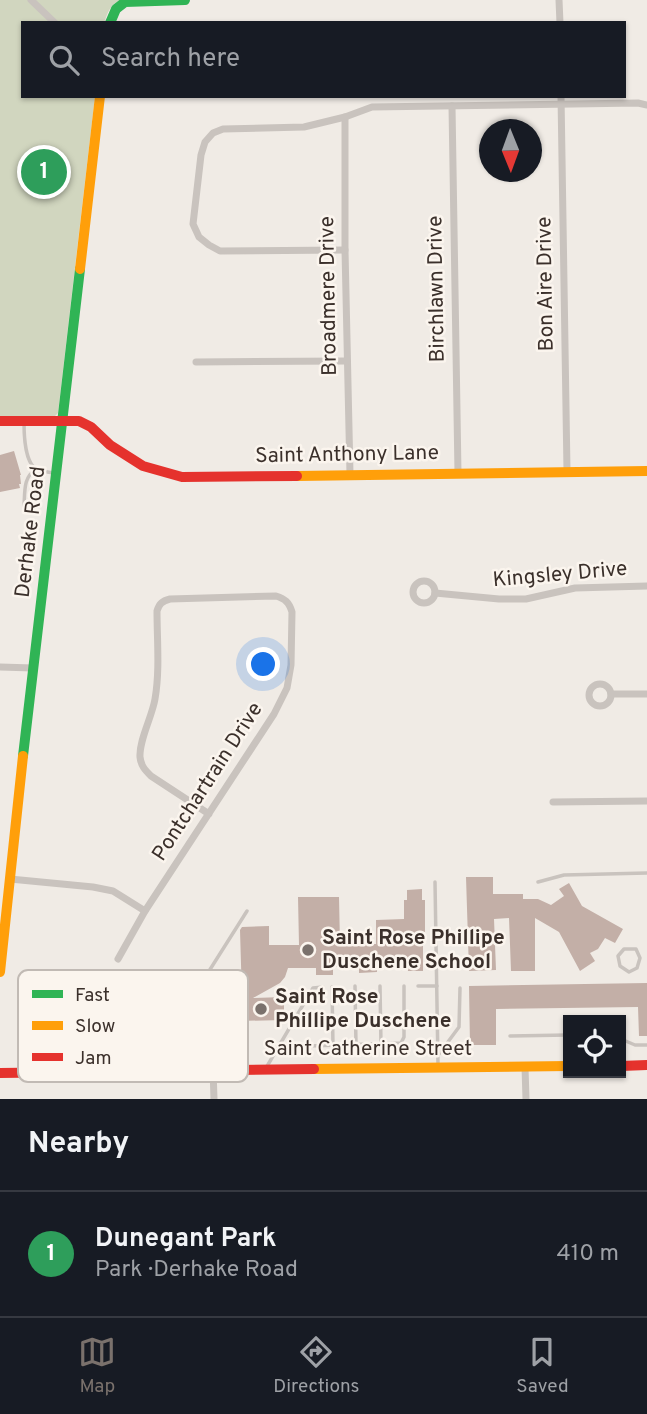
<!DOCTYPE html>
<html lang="en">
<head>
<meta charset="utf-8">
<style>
  body { margin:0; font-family:Overpass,sans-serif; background:#20242c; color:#f1f3f6 }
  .controls { position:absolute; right:21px; bottom:21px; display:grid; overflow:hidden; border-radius:0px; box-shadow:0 2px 5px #0004 }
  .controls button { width:63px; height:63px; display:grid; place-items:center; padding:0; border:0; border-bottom:2px solid #363941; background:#171b24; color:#f1f3f6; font:35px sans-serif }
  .compass { position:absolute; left:479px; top:119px; width:63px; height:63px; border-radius:50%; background:#171b24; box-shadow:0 2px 5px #0004; rotate:179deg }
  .you { position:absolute; left:264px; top:665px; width:24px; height:24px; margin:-18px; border:5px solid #fff; border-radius:50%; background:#1a73e8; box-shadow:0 0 0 10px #1a73e833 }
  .badge { display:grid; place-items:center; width:46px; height:46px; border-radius:50%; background:#7a716c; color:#fff; font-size:23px; font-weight:700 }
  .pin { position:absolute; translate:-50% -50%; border:4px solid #fff; box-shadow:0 2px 7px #0006 }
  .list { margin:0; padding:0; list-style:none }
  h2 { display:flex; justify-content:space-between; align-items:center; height:91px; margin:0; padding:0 28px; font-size:30px }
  h2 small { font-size:23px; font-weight:400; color:#9ea1a6 }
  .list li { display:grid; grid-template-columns:46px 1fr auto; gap:21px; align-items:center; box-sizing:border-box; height:126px; padding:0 28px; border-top:2px solid #363941 }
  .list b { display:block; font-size:26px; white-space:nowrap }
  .list p { margin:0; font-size:23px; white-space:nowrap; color:#9ea1a6 }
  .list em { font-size:23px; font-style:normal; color:#9ea1a6 }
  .icon { flex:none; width:38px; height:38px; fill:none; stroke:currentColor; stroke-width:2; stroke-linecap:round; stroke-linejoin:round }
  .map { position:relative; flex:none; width:647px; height:1099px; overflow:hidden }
  .search { position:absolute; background:#171b24; box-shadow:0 2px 5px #0004; left:21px; right:21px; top:21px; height:77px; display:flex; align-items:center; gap:18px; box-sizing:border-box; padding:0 24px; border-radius:0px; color:#9ea1a6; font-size:26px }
  .sheet { height:217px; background:#171b24 }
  nav { display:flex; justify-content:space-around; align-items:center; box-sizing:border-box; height:98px; border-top:2px solid #363941; background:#171b24; font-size:19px; color:#9ea1a6 }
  nav a { display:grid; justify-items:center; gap:4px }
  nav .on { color:#7a716c }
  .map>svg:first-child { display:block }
  .green { fill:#d1d6bf }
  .building { fill:#c3afa7 }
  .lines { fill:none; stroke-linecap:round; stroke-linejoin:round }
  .lane { stroke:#c9c3be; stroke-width:3.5 }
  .street { stroke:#c9c3be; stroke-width:7 }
  .fast { stroke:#30b455; stroke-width:10 }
  .slow { stroke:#ff9f0a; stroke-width:10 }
  .jam { stroke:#e5322d; stroke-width:10 }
  .poi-dot { fill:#7a716c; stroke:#fbf5ee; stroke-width:2.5 }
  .labels { text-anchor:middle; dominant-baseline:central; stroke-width:5; stroke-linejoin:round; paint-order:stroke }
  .street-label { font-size:21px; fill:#3b302b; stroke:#fbf5ee }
  .poi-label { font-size:21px; font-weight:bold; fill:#3b302b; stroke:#fbf5ee; text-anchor:start }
  .key { fill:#fbf5ee; stroke:#c1bab4; stroke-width:2 }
  .key-label { font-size:19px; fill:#3b302b }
</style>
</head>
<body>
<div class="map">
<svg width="647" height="1099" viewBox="0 0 647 1099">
  <rect width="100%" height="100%" fill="#f0ebe5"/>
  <path class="green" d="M 0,0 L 121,0 C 110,4 108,12 104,23 L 23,23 L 23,96 L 95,96 L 58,413 L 55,416 L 0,416 Z"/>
  <g class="building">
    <path d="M 14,451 L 21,475 L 20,475 L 21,484 L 19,484 L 20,488 L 0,492 L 0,455 Z"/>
    <path d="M 466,877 L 493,877 L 493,894 L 523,894 L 523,899 L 538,899 L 551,905 L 564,896 L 559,889 L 569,883 L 582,906 L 623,929 L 615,943 L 605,938 L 598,949 L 590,953 L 595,961 L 580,971 L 559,932 L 535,918 L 535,971 L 511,971 L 509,918 L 494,919 L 496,970 L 469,971 Z"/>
    <path d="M 422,889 L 422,900 L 425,900 L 425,932 L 423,932 L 423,971 L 408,971 L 407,959 L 376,959 L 377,972 L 359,973 L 359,967 L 333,967 L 333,975 L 316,975 L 316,968 L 288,968 L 285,977 L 280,983 L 253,998 L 284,997 L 284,1020 L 238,1021 L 238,998 L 242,998 L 240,930 L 242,927 L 269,926 L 269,945 L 299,945 L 298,897 L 339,897 L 340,944 L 376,944 L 376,920 L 404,919 L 404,900 L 407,900 L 407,890 Z"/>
    <path d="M 647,983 L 647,1036 L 639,1036 L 638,1007 L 496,1009 L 496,1045 L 470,1045 L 469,986 Z"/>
  </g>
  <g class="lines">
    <g class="lane">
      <path d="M 24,423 C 24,435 25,465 38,470 C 43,472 50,472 55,473"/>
      <path d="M 24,506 C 25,493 23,476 36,470"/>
      <path d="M 435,882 L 438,1065"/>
      <path d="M 538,882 L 564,875 L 647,873"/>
      <path d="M 624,949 L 636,949 L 640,958 L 637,968 L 629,972 L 620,966 L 618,956 Z"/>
      <path d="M 355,986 L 356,1045"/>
      <path d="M 380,986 L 381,1045"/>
      <path d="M 418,986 L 437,986"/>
      <path d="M 332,987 L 333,1046"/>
      <path d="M 510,1036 L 568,1035"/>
      <path d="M 621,1039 L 635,1045 L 647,1045"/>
      <path d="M 278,1047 L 401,1043 L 404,1037 L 404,986"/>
      <path d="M 439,1054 L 459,1027 L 460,988"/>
      <path d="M 153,1068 L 161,1047 L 247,911"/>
      <path d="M 266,1068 L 313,988 L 323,987"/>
    </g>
    <g class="street">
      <path d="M 31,0 L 55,23"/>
      <path d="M 559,0 L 560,23"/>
      <path d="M 561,96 L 567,471"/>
      <path d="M 452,106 L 458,473"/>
      <path d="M 345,117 L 345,250 L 350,474"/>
      <path d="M 345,250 L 220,251 L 209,245 L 199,237 L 193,224 L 201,155 L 205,142 L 213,133 L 223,129 L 304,127 L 345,117 L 372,107 L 638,103 L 647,105"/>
      <path d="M 196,362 L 347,361"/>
      <circle cx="424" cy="592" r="11"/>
      <path d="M 435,593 L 499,599 L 526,599 L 575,588 L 647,586"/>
      <path d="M 0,667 L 33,668"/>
      <circle cx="600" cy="695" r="11"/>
      <path d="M 611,694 L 647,694"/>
      <path d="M 553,802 L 647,801"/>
      <path d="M 10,879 L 93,887 L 113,891 L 145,911"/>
      <path d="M 118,959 L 145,911 L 274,714 L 287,688 L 291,665 L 292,612 C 289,602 285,599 276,596 L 170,599 C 162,601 159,604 157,611 C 157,640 160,670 155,699 C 152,717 139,740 140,757 C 141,766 145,770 151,776 L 209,814"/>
      <path d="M 525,1067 L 526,1099"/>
      <path d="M 213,1069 L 214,1099"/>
    </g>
    <g class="fast">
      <path d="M 110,23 L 116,9 L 125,2 L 185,0"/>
      <path d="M 23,756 L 80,269"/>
    </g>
    <g class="slow">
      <path d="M 80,269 L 100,96"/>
      <path d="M 297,476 L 647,471"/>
      <path d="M 0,972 L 23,756"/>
      <path d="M 314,1069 L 568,1066"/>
    </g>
    <g class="jam">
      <path d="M 0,421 L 79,421 L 91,427 L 110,445 L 143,466 L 182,477 L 297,476"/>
      <path d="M 621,1066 L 647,1065"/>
      <path d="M 0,1073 L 314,1069"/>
    </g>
  </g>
  <g class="poi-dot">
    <circle cx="308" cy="950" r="7"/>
    <circle cx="261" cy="1009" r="7"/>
  </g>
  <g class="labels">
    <g class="street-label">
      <text transform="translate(546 284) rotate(-91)">Bon Aire Drive</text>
      <text transform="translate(437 289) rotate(-91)">Birchlawn Drive</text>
      <text transform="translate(329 296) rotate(-91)">Broadmere Drive</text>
      <text transform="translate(347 455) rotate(-1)">Saint Anthony Lane</text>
      <text transform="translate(31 532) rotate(-83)">Derhake Road</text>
      <text transform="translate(560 575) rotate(-5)">Kingsley Drive</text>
      <text transform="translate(208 782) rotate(-57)">Pontchartrain Drive</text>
      <text x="368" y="1049">Saint Catherine Street</text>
    </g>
    <g class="poi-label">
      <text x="322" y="938">Saint Rose Phillipe<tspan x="322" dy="24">Duschene School</tspan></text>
      <text x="275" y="997">Saint Rose<tspan x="275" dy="24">Phillipe Duschene</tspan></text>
    </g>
  </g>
  <rect x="18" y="970" width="230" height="112" rx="10" class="key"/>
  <rect x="32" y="990" width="31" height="8" fill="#30b455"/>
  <rect x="32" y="1021" width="31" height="9" fill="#ff9f0a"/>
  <rect x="32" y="1053" width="31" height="8" fill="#e5322d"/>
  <g class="key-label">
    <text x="75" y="1001">Fast</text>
    <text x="75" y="1032">Slow</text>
    <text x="75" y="1064">Jam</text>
  </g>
</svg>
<div class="controls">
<button><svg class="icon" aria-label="locate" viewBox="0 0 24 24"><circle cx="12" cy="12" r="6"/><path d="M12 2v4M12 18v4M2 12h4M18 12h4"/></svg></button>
</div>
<svg class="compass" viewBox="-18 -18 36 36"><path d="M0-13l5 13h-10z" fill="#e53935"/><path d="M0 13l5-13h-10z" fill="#9ea1a6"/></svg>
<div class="you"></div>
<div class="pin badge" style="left:44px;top:172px;background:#2e9e5b">1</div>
<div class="search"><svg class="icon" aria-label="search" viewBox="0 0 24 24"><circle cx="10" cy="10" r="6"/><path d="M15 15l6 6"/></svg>Search here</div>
</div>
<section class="sheet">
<h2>Nearby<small></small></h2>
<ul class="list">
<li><span class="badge" style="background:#2e9e5b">1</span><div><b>Dunegant Park</b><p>Park · Derhake Road</p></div><em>410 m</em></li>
</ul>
</section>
<nav>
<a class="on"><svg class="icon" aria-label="map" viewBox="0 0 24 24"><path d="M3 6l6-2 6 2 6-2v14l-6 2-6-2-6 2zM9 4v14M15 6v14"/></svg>Map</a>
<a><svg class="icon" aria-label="directions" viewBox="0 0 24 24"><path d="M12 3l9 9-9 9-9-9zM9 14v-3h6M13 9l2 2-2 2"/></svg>Directions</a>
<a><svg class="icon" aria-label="saved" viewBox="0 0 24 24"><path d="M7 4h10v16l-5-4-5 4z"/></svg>Saved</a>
</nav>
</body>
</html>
